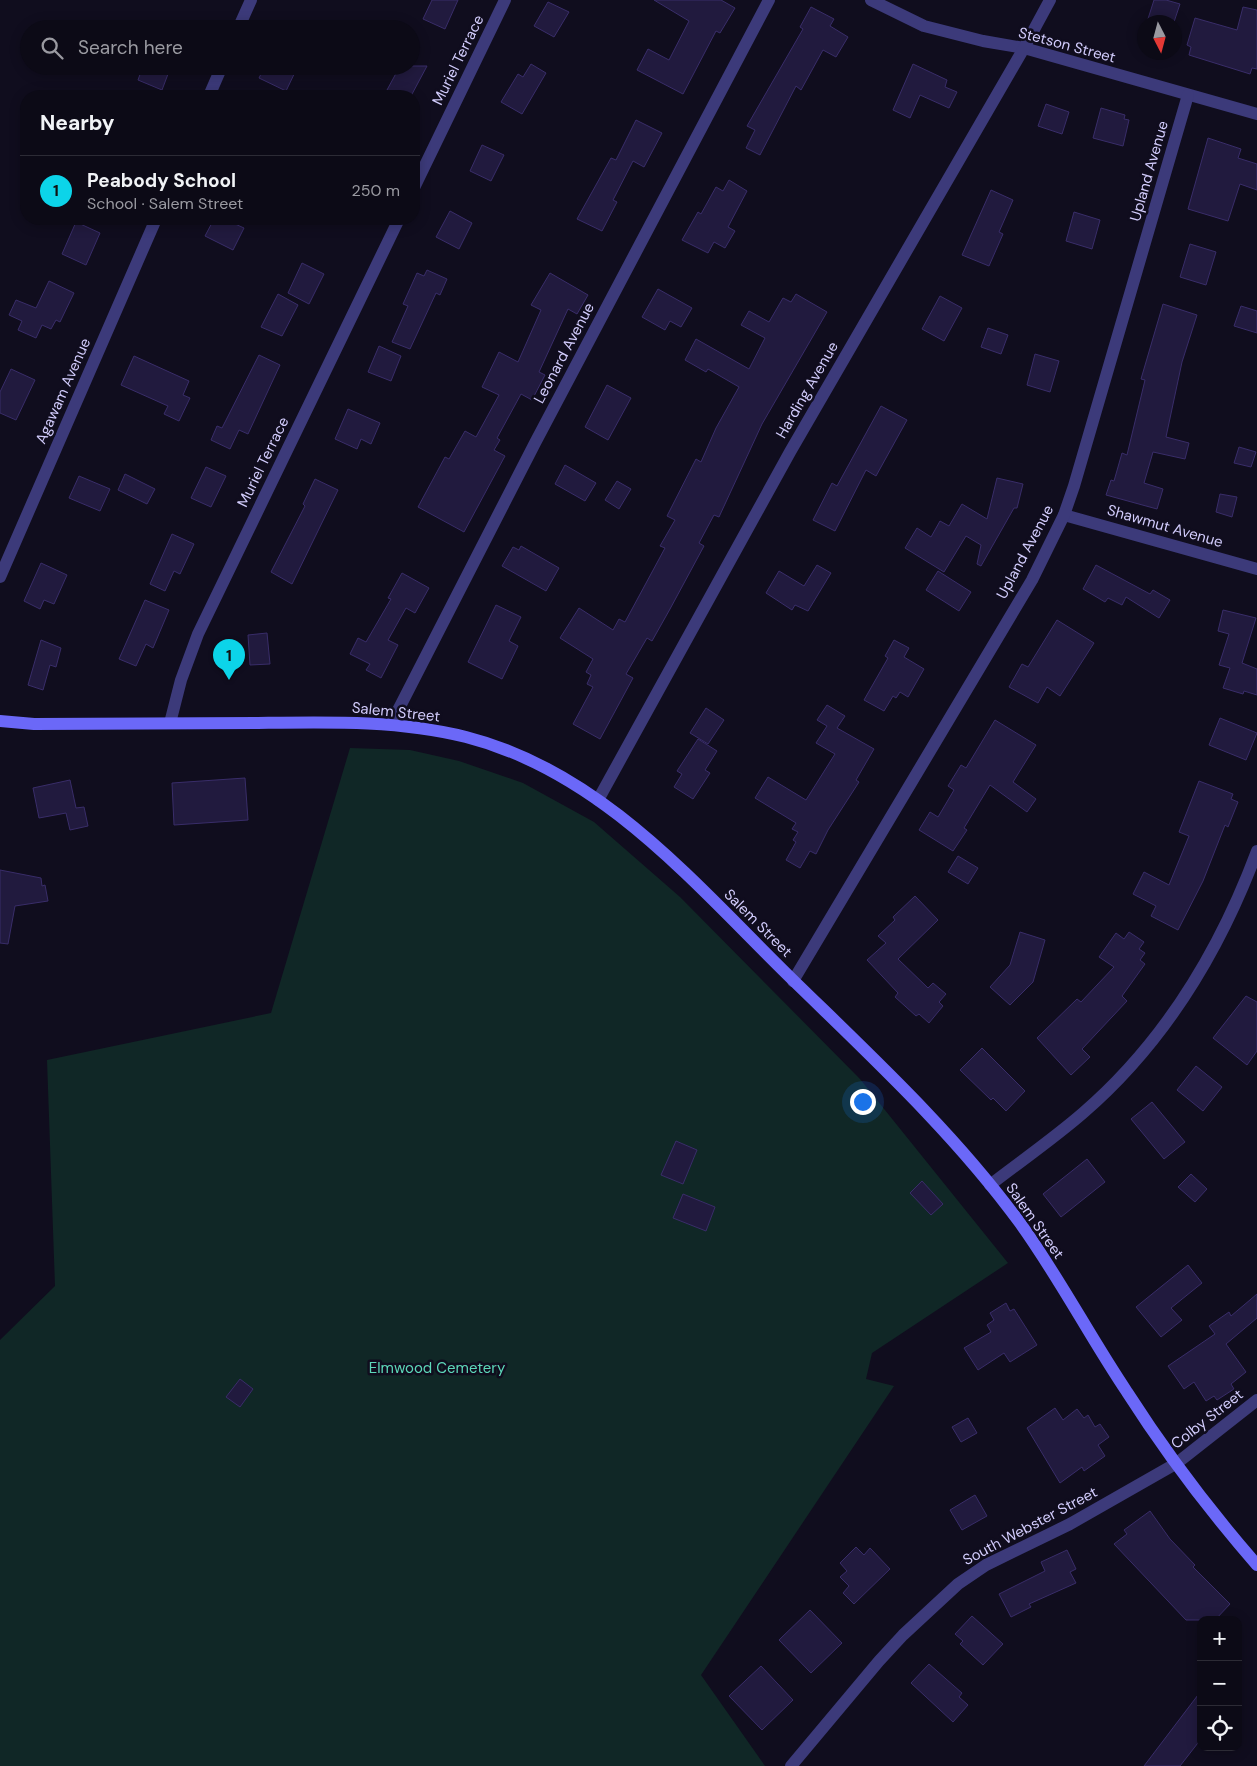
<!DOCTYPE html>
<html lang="en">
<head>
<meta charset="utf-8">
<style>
  body { margin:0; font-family:"DM Sans",sans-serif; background:#1a1823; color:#f1f3f6 }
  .controls { position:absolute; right:15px; bottom:15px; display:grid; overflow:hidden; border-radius:10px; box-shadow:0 2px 12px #0003 }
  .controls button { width:45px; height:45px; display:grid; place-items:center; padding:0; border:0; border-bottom:1px solid #2c2b35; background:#0c0a16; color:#f1f3f6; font:25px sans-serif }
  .compass { position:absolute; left:1137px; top:15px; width:45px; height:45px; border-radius:50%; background:#0c0a16; box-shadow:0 2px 12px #0003; rotate:174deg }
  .you { position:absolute; left:862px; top:1101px; width:18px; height:18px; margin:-12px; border:4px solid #fff; border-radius:50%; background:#1a73e8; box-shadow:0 0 0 8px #1a73e833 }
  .badge { display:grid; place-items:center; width:32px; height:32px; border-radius:50%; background:#0cd4e9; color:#111; font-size:16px; font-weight:700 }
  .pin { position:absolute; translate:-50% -41px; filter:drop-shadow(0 1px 2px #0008) }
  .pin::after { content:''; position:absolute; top:26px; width:18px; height:15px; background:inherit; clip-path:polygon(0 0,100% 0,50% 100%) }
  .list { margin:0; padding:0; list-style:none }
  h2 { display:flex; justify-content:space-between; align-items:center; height:65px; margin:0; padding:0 20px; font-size:21px }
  h2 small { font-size:16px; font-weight:400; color:#9a9aa1 }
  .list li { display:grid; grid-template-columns:32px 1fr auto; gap:15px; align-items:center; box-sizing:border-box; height:70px; padding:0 20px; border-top:1px solid #2c2b35 }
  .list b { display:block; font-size:19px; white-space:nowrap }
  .list p { margin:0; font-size:16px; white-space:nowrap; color:#9a9aa1 }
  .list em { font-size:16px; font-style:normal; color:#9a9aa1 }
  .icon { flex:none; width:28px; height:28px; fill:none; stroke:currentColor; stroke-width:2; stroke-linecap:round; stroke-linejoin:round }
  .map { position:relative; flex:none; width:1257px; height:1766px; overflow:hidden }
  .search { position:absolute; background:#0c0a16; box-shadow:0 2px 12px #0003; left:20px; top:20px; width:400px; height:55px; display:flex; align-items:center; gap:12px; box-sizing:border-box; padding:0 18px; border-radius:28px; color:#9a9aa1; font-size:19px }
  .panel { position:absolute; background:#0c0a16; box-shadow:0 2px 12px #0003; left:20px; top:90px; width:400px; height:135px; border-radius:20px }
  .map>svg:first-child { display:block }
  .green { fill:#102726 }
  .building { fill:#211a3e; stroke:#392d69 }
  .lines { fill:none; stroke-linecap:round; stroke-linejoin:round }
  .street { stroke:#3c3a7a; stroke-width:12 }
  .secondary { stroke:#6b68f8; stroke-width:12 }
  .labels { text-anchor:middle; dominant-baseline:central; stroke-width:5; stroke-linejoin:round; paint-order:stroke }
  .street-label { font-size:15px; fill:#d2ccfc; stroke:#100d1e }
  .park-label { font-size:15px; fill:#5dd8b9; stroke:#100d1e }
</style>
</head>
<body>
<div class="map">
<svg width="1257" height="1766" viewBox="0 0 1257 1766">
  <rect width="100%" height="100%" fill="#100d1e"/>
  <path class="green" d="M 350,748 L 410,750 L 459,761 L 523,783 L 594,822 L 680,897 L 860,1079 L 1008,1263 L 872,1353 L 866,1379 L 894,1386 L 701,1675 L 765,1766 L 0,1766 L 0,1340 L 55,1286 L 47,1060 L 271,1013 Z"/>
  <g class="building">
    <path d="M 432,0 L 458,0 L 445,29 L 423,19 Z"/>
    <path d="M 654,0 L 721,0 L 735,8 L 720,33 L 716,31 L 683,94 L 637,70 L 648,49 L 669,60 L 689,21 Z"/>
    <path d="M 1154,0 L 1166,0 L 1180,4 L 1174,22 L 1147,22 Z"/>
    <path d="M 548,2 L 569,12 L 554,37 L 534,26 Z"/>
    <path d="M 811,7 L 834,19 L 830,26 L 848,37 L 836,57 L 823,50 L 801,90 L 796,86 L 760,155 L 746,148 L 755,130 L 747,126 L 803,29 L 800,27 Z"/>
    <path d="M 1243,7 L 1257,10 L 1257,69 L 1252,68 L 1250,74 L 1189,55 L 1191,47 L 1187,45 L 1195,18 L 1237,30 Z"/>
    <path d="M 531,64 L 546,73 L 522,114 L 501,102 L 518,74 L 523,77 Z"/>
    <path d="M 913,64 L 947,80 L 945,87 L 957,92 L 949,108 L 920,95 L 910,118 L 893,110 Z"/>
    <path d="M 143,66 L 171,66 L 162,90 L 138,80 Z"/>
    <path d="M 265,66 L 298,66 L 286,91 L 259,78 Z"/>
    <path d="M 400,66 L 427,66 L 411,96 L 397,96 L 387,90 Z"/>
    <path d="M 1046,104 L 1069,112 L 1062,134 L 1038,126 Z"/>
    <path d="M 1101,108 L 1125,115 L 1124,119 L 1129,120 L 1123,146 L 1093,138 Z"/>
    <path d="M 636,120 L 662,133 L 644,167 L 633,161 L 613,200 L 617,202 L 602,231 L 577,219 L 611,158 L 616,160 Z"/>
    <path d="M 1208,138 L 1241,149 L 1238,158 L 1257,164 L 1257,190 L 1240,184 L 1228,221 L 1188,209 Z"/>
    <path d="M 482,145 L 504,155 L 491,181 L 470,171 Z"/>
    <path d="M 729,180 L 747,191 L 728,227 L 735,231 L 725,248 L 714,242 L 708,253 L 682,240 L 698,212 L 701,214 L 716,187 L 723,191 Z"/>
    <path d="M 991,190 L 1013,200 L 999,232 L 1003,234 L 989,266 L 962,255 Z"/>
    <path d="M 450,211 L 472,223 L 459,249 L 436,237 Z"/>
    <path d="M 1074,212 L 1100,220 L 1092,249 L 1066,241 Z"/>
    <path d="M 214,219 L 224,219 L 244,228 L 233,250 L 205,236 Z"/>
    <path d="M 76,222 L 100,233 L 86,265 L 62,254 Z"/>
    <path d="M 1190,244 L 1216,252 L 1206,285 L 1180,277 Z"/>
    <path d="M 302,263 L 324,274 L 309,304 L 288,293 Z"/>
    <path d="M 427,270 L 447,279 L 440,295 L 436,293 L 410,349 L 392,342 L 408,306 L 403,304 L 417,273 L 424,276 Z"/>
    <path d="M 550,273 L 588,295 L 577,314 L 568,309 L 539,372 L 545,375 L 532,400 L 521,394 L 497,438 L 500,440 L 494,450 L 505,456 L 464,532 L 418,507 L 445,457 L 449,459 L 465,431 L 476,437 L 499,395 L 482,387 L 499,352 L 518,362 L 541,310 L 531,305 Z"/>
    <path d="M 49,281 L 74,293 L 60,322 L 56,320 L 51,329 L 42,325 L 36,338 L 18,330 L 22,321 L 9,315 L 16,300 L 36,308 Z"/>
    <path d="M 658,289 L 692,308 L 681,327 L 670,321 L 665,330 L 642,317 Z"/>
    <path d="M 278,294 L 298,305 L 282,336 L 261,327 Z"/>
    <path d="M 796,294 L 827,312 L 762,424 L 719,517 L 714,515 L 699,543 L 704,546 L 670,609 L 652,641 L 647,638 L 626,674 L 633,678 L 600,739 L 573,724 L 593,687 L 587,684 L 591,675 L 586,672 L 593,659 L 560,638 L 579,608 L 613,630 L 619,619 L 625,622 L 665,548 L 660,546 L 675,520 L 667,516 L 696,459 L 701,462 L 716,428 L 739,387 L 708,369 L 706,372 L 685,360 L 696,339 L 749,369 L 765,338 L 741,325 L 749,311 L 769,322 L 783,298 L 791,302 Z"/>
    <path d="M 940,296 L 962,308 L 944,341 L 922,329 Z"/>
    <path d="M 1163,304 L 1197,315 L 1182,362 L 1166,437 L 1189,443 L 1185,459 L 1153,452 L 1144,483 L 1163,489 L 1157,509 L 1106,495 L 1111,480 L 1114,481 L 1122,453 L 1127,455 L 1145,380 L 1141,379 Z"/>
    <path d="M 1241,306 L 1257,311 L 1257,333 L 1234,326 Z"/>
    <path d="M 988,328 L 1008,335 L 1001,354 L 981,347 Z"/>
    <path d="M 379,346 L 401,356 L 391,381 L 368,372 Z"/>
    <path d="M 1035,354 L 1059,361 L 1050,392 L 1027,385 Z"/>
    <path d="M 259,355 L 280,365 L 248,434 L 239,430 L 230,449 L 211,440 L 217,426 L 222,428 Z"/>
    <path d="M 134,356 L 189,381 L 183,395 L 190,398 L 179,421 L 164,414 L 168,406 L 121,385 Z"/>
    <path d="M 11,369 L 35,380 L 16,420 L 0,413 L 0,392 Z"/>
    <path d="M 607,385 L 631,398 L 608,440 L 585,427 Z"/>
    <path d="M 881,406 L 907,420 L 876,476 L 866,470 L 835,531 L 813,520 L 832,483 L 837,486 Z"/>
    <path d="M 348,409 L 380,423 L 371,444 L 361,439 L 357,449 L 335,439 Z"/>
    <path d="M 1239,447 L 1256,452 L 1251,467 L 1234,463 Z"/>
    <path d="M 565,465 L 596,483 L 585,501 L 555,484 Z"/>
    <path d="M 206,467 L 226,476 L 211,507 L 191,498 Z"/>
    <path d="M 125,474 L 155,489 L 147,504 L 118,490 Z"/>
    <path d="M 79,476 L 110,489 L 100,511 L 69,498 Z"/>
    <path d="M 997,478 L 1023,484 L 1017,508 L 1014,508 L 981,566 L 977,564 L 981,545 L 966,536 L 944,572 L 905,548 L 917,528 L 931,537 L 940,521 L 949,526 L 962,504 L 987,519 Z"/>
    <path d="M 315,479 L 338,490 L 292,584 L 271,572 L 305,506 L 303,504 Z"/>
    <path d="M 617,481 L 631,489 L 619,509 L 605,500 Z"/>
    <path d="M 1220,494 L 1237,497 L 1232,517 L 1216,512 Z"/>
    <path d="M 172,534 L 194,544 L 180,574 L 174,571 L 165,591 L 150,584 Z"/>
    <path d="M 521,546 L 559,568 L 546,591 L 502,566 L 513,547 L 519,550 Z"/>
    <path d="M 41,563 L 67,575 L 54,604 L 44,600 L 40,609 L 24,601 Z"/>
    <path d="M 817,565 L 831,573 L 808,611 L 795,605 L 792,610 L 766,593 L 779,571 L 804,586 Z"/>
    <path d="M 1096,565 L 1150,594 L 1153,590 L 1170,600 L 1159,618 L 1126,597 L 1122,605 L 1108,598 L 1105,602 L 1083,589 Z"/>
    <path d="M 938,571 L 971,592 L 959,611 L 926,590 Z"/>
    <path d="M 402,573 L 429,588 L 415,613 L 406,608 L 388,640 L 398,645 L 381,678 L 366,670 L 370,664 L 350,654 L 358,638 L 366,642 L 391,599 L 388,598 Z"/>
    <path d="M 145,600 L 169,610 L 153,648 L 146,644 L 136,666 L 119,659 Z"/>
    <path d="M 496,605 L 521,617 L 509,641 L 518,646 L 502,679 L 468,662 Z"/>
    <path d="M 1223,610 L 1256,618 L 1242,663 L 1257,669 L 1257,695 L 1244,691 L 1243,694 L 1223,688 L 1230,668 L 1219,665 L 1229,634 L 1218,631 Z"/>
    <path d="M 1057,620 L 1094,643 L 1060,696 L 1047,687 L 1038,703 L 1009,687 L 1022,664 L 1028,667 Z"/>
    <path d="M 267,633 L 270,664 L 250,665 L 248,635 Z"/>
    <path d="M 41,640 L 61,648 L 56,667 L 50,665 L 43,690 L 28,685 Z"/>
    <path d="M 894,640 L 909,648 L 904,657 L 924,669 L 908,697 L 900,692 L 896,698 L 893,696 L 884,711 L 864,700 L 888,658 L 885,656 Z"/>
    <path d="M 827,705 L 845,716 L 837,728 L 874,749 L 856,780 L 859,782 L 828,830 L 816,854 L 810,851 L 800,868 L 786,860 L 796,842 L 793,840 L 798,832 L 792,829 L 796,823 L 755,798 L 768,777 L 806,800 L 835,754 L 816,743 L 827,726 L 817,720 Z"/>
    <path d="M 706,708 L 724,720 L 708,744 L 690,733 Z"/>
    <path d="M 1220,718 L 1257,733 L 1246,760 L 1209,745 Z"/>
    <path d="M 995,720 L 1036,745 L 1013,782 L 1036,799 L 1027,812 L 990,785 L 964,828 L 967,830 L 953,851 L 919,830 L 930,812 L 938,817 L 954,790 L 948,786 L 961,765 L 966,768 Z"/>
    <path d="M 698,739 L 717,751 L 705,770 L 710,773 L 693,799 L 674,787 L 682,774 L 677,771 Z"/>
    <path d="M 245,778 L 248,820 L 174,825 L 172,783 Z"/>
    <path d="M 70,780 L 76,808 L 84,807 L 88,826 L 70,830 L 66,813 L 39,818 L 33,788 Z"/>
    <path d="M 1199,781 L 1233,794 L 1231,799 L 1238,802 L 1228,827 L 1225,825 L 1203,881 L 1178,930 L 1151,916 L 1156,906 L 1133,894 L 1144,872 L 1169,885 L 1189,836 L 1179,832 Z"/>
    <path d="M 958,856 L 978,868 L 968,884 L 948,872 Z"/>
    <path d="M 0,870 L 41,878 L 42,886 L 45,885 L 48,901 L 15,906 L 8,944 L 0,943 Z"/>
    <path d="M 915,896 L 938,920 L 898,959 L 928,988 L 933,983 L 946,994 L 939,1002 L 943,1006 L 929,1023 L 919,1014 L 916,1016 L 895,997 L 898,993 L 867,960 L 886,943 L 878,936 L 895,920 L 893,917 Z"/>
    <path d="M 1020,932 L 1045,940 L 1033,982 L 1010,1005 L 990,987 L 1010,965 Z"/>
    <path d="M 1129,932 L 1144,942 L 1139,949 L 1145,953 L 1140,960 L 1145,964 L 1122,996 L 1127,1001 L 1082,1049 L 1090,1057 L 1071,1075 L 1037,1038 L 1077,999 L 1081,1002 L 1114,967 L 1099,957 L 1116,933 L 1124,939 Z"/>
    <path d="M 1246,996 L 1257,1002 L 1257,1051 L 1247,1065 L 1213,1038 Z"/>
    <path d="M 982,1048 L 1025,1091 L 1006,1111 L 993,1098 L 991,1100 L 960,1070 Z"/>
    <path d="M 1196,1066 L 1222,1087 L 1203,1111 L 1177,1090 Z"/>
    <path d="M 1152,1102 L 1185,1142 L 1164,1159 L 1131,1119 Z"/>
    <path d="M 676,1141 L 697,1150 L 683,1184 L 661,1175 Z"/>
    <path d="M 1087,1159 L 1105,1182 L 1061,1217 L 1043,1194 Z"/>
    <path d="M 1191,1174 L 1207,1189 L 1195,1202 L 1178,1187 Z"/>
    <path d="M 922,1181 L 943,1204 L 931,1215 L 910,1193 Z"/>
    <path d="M 683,1194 L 715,1207 L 706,1231 L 673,1218 Z"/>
    <path d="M 1188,1265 L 1202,1283 L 1171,1308 L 1182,1320 L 1161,1337 L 1136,1307 Z"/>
    <path d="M 1257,1294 L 1257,1318 L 1226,1344 L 1246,1372 L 1231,1384 L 1234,1389 L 1217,1400 L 1214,1396 L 1206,1401 L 1194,1382 L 1184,1389 L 1168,1366 L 1215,1334 L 1209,1326 L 1229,1312 L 1231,1316 Z"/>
    <path d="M 1006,1303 L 1010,1311 L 1014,1309 L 1037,1345 L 1010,1362 L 1004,1353 L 978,1370 L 964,1348 L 991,1332 L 987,1325 L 994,1320 L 990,1313 Z"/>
    <path d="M 240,1379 L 253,1389 L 240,1407 L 226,1397 Z"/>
    <path d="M 1055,1408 L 1063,1420 L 1077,1409 L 1084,1418 L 1088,1415 L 1095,1427 L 1100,1424 L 1109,1437 L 1098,1445 L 1105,1456 L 1084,1471 L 1082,1467 L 1060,1483 L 1027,1428 Z"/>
    <path d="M 968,1418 L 977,1433 L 961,1442 L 952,1427 Z"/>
    <path d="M 975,1495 L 987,1516 L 962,1530 L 950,1510 Z"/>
    <path d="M 1150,1511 L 1170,1539 L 1195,1565 L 1193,1567 L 1230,1604 L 1215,1620 L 1186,1620 L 1114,1544 L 1127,1534 L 1124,1530 Z"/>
    <path d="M 856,1547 L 864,1555 L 870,1548 L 890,1569 L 854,1604 L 843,1593 L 849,1586 L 840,1577 L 847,1571 L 840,1563 Z"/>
    <path d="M 1067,1550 L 1076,1569 L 1070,1572 L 1076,1583 L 1029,1604 L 1031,1607 L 1011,1617 L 999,1594 L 1045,1571 L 1041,1562 Z"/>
    <path d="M 810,1610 L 842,1643 L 811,1673 L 779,1640 Z"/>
    <path d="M 972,1616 L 1003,1644 L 983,1665 L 960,1644 L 963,1641 L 955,1634 Z"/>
    <path d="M 929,1664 L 962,1693 L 959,1697 L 968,1705 L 953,1722 L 911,1683 Z"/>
    <path d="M 761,1666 L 793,1700 L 762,1730 L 729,1696 Z"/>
    <path d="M 1201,1691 L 1201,1739 L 1180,1766 L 1144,1766 Z"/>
  </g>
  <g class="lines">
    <g class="street">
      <path d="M 871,0 L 924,26 L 983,41 L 1024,48 L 1257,114"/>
      <path d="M 238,29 L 251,0"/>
      <path d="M 209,96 L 222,66"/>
      <path d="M 414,188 L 505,0"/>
      <path d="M 1064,515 L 1257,569"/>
      <path d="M 0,577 L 156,219"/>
      <path d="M 170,723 L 181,680 L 198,634 L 399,219"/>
      <path d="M 391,724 L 535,443 L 769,0"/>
      <path d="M 598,800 L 790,452 L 1024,48 L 1050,0"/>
      <path d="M 793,981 L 1032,580 L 1064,515 L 1074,486 L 1188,95"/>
      <path d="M 990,1185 C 1021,1161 1053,1139 1083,1113 C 1164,1043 1220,950 1257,851"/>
      <path d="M 791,1766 L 879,1661 L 903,1635 L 958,1584 L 986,1565 L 1070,1524 L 1177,1463 L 1257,1400"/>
    </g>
    <path class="secondary" d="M 0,721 L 34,724 C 109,724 183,723 258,723 C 328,722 398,720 466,737 C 604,772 698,888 796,983 C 874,1059 955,1134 1020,1223 C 1059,1277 1090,1337 1127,1392 C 1166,1453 1210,1511 1257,1565"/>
  </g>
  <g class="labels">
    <g class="street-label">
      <text transform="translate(1067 45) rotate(15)">Stetson Street</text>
      <text transform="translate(458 60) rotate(-64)">Muriel Terrace</text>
      <text transform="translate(1149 171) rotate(-74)">Upland Avenue</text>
      <text transform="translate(564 353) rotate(-62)">Leonard Avenue</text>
      <text transform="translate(807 390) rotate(-60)">Harding Avenue</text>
      <text transform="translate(63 391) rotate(-66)">Agawam Avenue</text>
      <text transform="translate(263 462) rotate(-64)">Muriel Terrace</text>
      <text transform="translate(1165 526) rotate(16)">Shawmut Avenue</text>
      <text transform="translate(1025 552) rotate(-62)">Upland Avenue</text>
      <text transform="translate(396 712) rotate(6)">Salem Street</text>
      <text transform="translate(758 923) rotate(45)">Salem Street</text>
      <text transform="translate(1035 1221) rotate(55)">Salem Street</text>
      <text transform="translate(1207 1419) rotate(-38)">Colby Street</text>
      <text transform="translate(1030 1526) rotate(-28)">South Webster Street</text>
    </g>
    <g class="park-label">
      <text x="437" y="1368">Elmwood Cemetery</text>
    </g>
  </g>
</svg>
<div class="controls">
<button>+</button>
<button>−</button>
<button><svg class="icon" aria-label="locate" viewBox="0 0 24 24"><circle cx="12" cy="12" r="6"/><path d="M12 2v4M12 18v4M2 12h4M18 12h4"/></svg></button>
</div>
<svg class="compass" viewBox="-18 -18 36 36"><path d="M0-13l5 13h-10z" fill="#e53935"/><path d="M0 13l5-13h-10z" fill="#9a9aa1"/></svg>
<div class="you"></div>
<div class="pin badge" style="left:229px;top:680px">1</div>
<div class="search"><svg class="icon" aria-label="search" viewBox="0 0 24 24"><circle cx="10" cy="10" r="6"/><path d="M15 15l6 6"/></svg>Search here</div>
<section class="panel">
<h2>Nearby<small></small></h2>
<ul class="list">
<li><span class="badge">1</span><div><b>Peabody School</b><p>School · Salem Street</p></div><em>250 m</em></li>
</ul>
</section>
</div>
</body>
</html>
